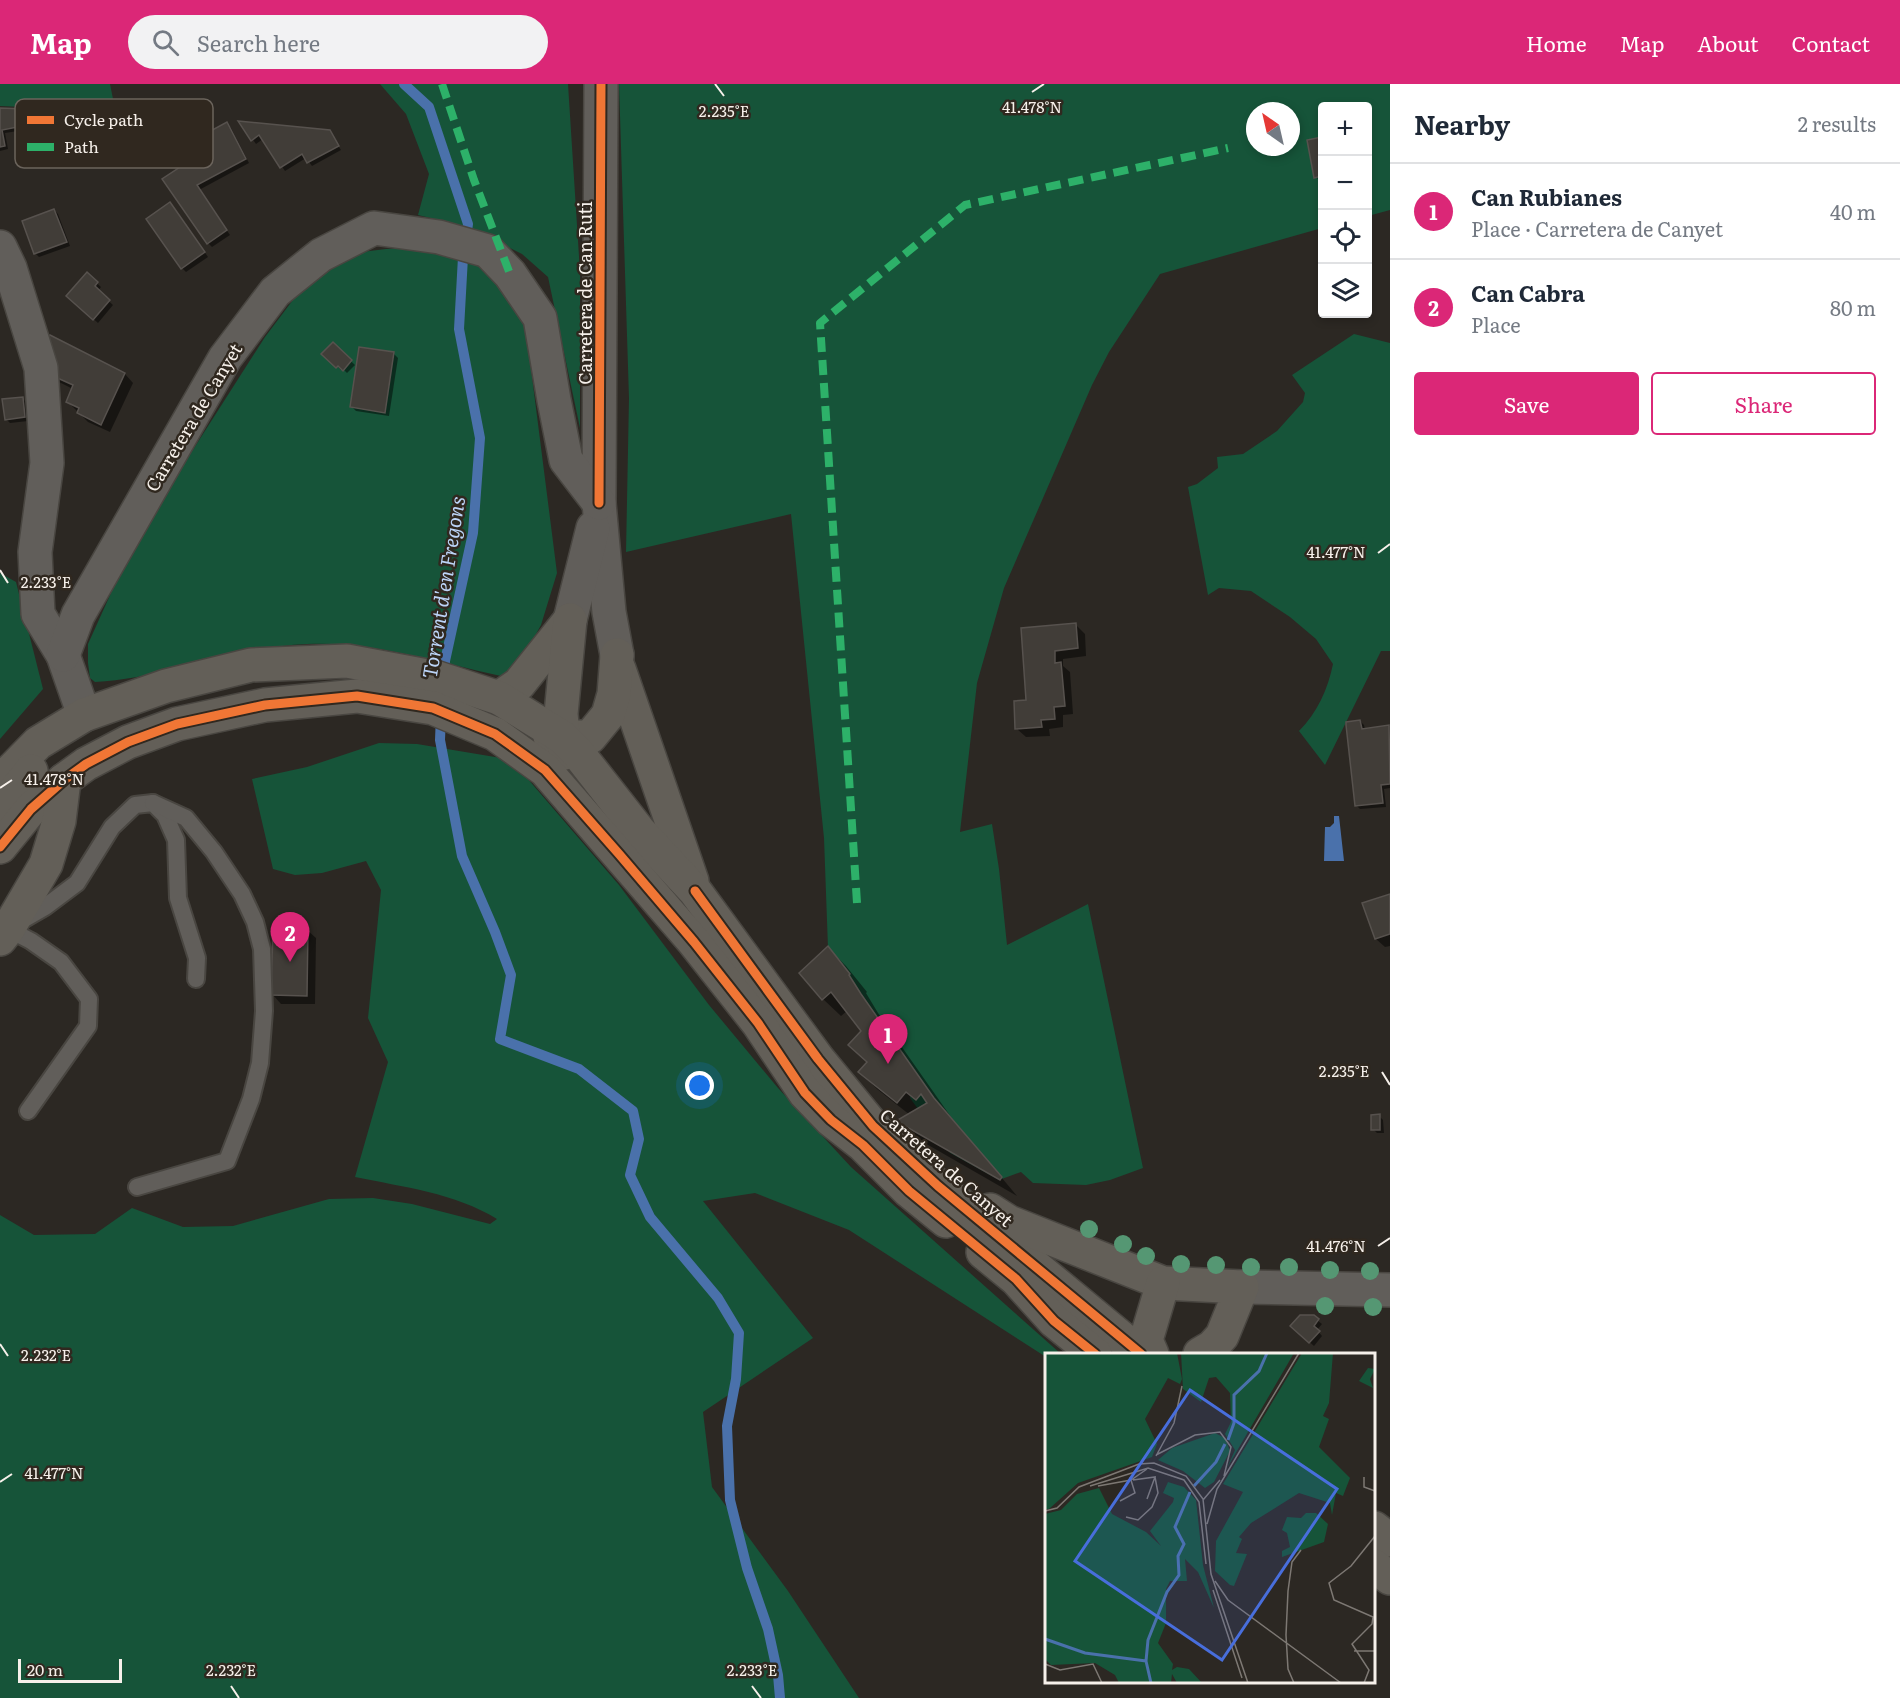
<!DOCTYPE html>
<html lang="en">
<head>
<meta charset="utf-8">
<style>
  body { margin:0; font-family:Literata,serif; background:#f2f2f3; color:#1f2937 }
  .controls { position:absolute; right:18px; top:18px; display:grid; overflow:hidden; border-radius:6px; box-shadow:0 3px 9px #0003 }
  .controls button { width:54px; height:54px; display:grid; place-items:center; padding:0; border:0; border-bottom:2px solid #e0e1e3; background:#fff; color:#1f2937; font:30px sans-serif }
  .compass { position:absolute; left:1246px; top:18px; width:54px; height:54px; border-radius:50%; background:#fff; box-shadow:0 3px 9px #0003; rotate:326deg }
  .scale { position:absolute; left:18px; bottom:15px; width:104px; box-sizing:border-box; padding-left:6px; border:3px solid #f6f0ea; border-top:0; font-size:16px; line-height:21px; white-space:nowrap; color:#f6f0ea; -webkit-text-stroke:4px #30281f; paint-order:stroke }
  .you { position:absolute; left:700px; top:1002px; width:21px; height:21px; margin:-15px; border:4px solid #fff; border-radius:50%; background:#1a73e8; box-shadow:0 0 0 9px #1a73e833 }
  .badge { display:grid; place-items:center; width:39px; height:39px; border-radius:50%; background:#db2777; color:#fff; font-size:20px; font-weight:700 }
  .pin { position:absolute; translate:-50% -50px; filter:drop-shadow(0 2px 3px #0008) }
  .pin::after { content:''; position:absolute; top:32px; width:21px; height:18px; background:inherit; clip-path:polygon(0 0,100% 0,50% 100%) }
  .list { margin:0; padding:0; list-style:none }
  h2 { display:flex; justify-content:space-between; align-items:center; height:78px; margin:0; padding:0 24px; font-size:26px }
  h2 small { font-size:20px; font-weight:400; color:#747a83 }
  .list li { display:grid; grid-template-columns:39px 1fr auto; gap:18px; align-items:center; box-sizing:border-box; height:96px; padding:0 24px; border-top:2px solid #e0e1e3 }
  .list b { display:block; font-size:22px; white-space:nowrap }
  .list p { margin:0; font-size:20px; white-space:nowrap; color:#747a83 }
  .list em { font-size:20px; font-style:normal; color:#747a83 }
  .actions { display:flex; gap:12px; padding:18px 24px }
  .actions a { flex:1; padding:14px 0; border:2px solid #db2777; border-radius:6px; text-align:center; font-size:21px; color:#db2777 }
  .actions .main { background:#db2777; color:#fff }
  .icon { flex:none; width:33px; height:33px; fill:none; stroke:currentColor; stroke-width:2; stroke-linecap:round; stroke-linejoin:round }
  .map { position:relative; flex:none; width:1390px; height:1614px; overflow:hidden }
  header { display:flex; align-items:center; gap:36px; box-sizing:border-box; height:84px; padding:0 30px; background:#db2777; color:#fff }
  header strong { font-size:28px }
  nav { display:flex; gap:33px; margin-inline-start:auto; font-size:21px }
  .search { width:420px; height:54px; background:#f2f2f3; display:flex; align-items:center; gap:15px; box-sizing:border-box; padding:0 21px; border-radius:33px; color:#747a83; font-size:22px }
  main { display:flex }
  aside { flex:1; background:#fff }
  .map>svg:first-child { display:block }
  .green { fill:#165439; fill-rule:evenodd }
  .water { fill:#4a71ab }
  .shadow { fill:#0007 }
  .lines { fill:none; stroke-linecap:round; stroke-linejoin:round }
  .stream { stroke:#4a71ab; stroke-width:10 }
  .building { fill:#413d38; stroke:#57524e; stroke-width:1.5 }
  .lane-casing { stroke:#494641; stroke-width:20 }
  .street-casing { stroke:#494641; stroke-width:36 }
  .secondary-casing { stroke:#494641; stroke-width:36 }
  .lane { stroke:#615e5a; stroke-width:16 }
  .street { stroke:#615e5a; stroke-width:33 }
  .secondary { stroke:#635f58; stroke-width:33 }
  .quiet { stroke:#2db169; stroke-width:8; stroke-dasharray:15 8; stroke-linecap:butt }
  .cycleway-casing { stroke:#30281f; stroke-width:13 }
  .cycleway { stroke:#f07635; stroke-width:9 }
  .tree { fill:#559773 }
  .ticks { fill:none; stroke:#f6f0ea; stroke-width:2 }
  .labels { text-anchor:middle; dominant-baseline:central; stroke-width:5; stroke-linejoin:round; paint-order:stroke }
  .street-label { font-size:18px; fill:#f6f0ea; stroke:#30281f }
  .water-label { font-size:20px; font-style:italic; fill:#bcd4f7; stroke:#30281f }
  .inset-river { fill:none; stroke:#4a71ab; stroke-width:3 }
  .inset-road { fill:none; stroke:#7d7873; stroke-width:1.5 }
  .view { fill:#486edc; fill-opacity:0.15; stroke:#486edc; stroke-width:3 }
  .inset-edge { fill:none; stroke:#f6f0ea; stroke-width:3 }
  .key { fill:#30281f; stroke:#6b645c; stroke-width:1.5 }
  .key-label { font-size:16px; fill:#f6f0ea }
  .ticks-label { font-size:15px; text-anchor:middle; fill:#f6f0ea; stroke:#30281f; stroke-width:5; stroke-linejoin:round; paint-order:stroke }
</style>
</head>
<body>
<header>
<strong>Map</strong>
<div class="search"><svg class="icon" aria-label="search" viewBox="0 0 24 24"><circle cx="10" cy="10" r="6"/><path d="M15 15l6 6"/></svg>Search here</div>
<nav><a>Home</a><a>Map</a><a>About</a><a>Contact</a></nav>
</header>
<main>
<div class="map">
<svg width="1390" height="1614" viewBox="0 0 1390 1614">
  <rect width="100%" height="100%" fill="#2c2823"/>
  <g class="green">
    <path d="M 0,0 L 110,0 L 114,20 L 121,27 L 0,22 Z"/>
    <path d="M 380,0 L 568,0 L 580,188 L 580,344 L 548,193 L 522,170 L 468,143 L 418,131 L 429,90 L 406,30 Z"/>
    <path d="M 619,0 L 1390,0 L 1390,126 L 1368,132 L 1368,22 L 1322,22 L 1322,144 L 1160,190 L 1109,268 L 1092,301 L 1004,504 L 977,599 L 960,748 L 992,740 L 999,785 L 1007,861 L 1088,820 L 1143,1084 L 1110,1096 L 1086,1101 L 1033,1099 L 1021,1088 L 999,1096 L 950,1069 L 910,1014 L 914,989 L 828,864 L 824,754 L 791,430 L 626,468 L 629,314 ZM 1255,27 L 1291,27 L 1291,63 L 1255,63 Z"/>
    <path d="M 432,162 L 491,176 L 523,222 L 557,489 L 541,541 L 524,572 L 501,592 C 438,578 372,557 307,560 C 235,563 167,594 95,598 L 90,594 L 88,579 L 88,560 L 134,458 L 265,253 L 308,196 L 345,170 L 386,165 Z"/>
    <path d="M 1354,250 L 1390,259 L 1390,567 L 1381,567 L 1325,681 L 1299,647 C 1317,629 1328,605 1333,580 L 1316,555 L 1290,533 L 1251,507 L 1219,504 L 1208,511 L 1188,403 L 1197,400 L 1218,384 L 1217,373 L 1243,370 L 1277,347 L 1303,318 L 1305,309 L 1292,291 Z"/>
    <path d="M 0,489 L 16,498 L 43,605 L 0,655 Z"/>
    <path d="M 379,659 L 417,660 L 501,674 L 520,690 L 521,687 L 619,801 L 709,921 L 778,1004 L 851,1083 L 1061,1270 L 1046,1270 L 1046,1273 L 849,1146 L 755,1109 L 703,1117 L 813,1254 L 703,1328 L 712,1403 L 788,1507 L 859,1614 L 0,1614 L 0,1131 L 34,1151 L 95,1150 L 132,1124 L 183,1143 L 233,1142 L 329,1115 L 373,1114 L 412,1120 L 490,1140 L 497,1135 C 455,1109 403,1103 355,1093 L 388,978 L 368,934 L 381,806 L 366,777 L 322,789 L 295,791 L 273,785 L 252,695 L 307,683 Z"/>
  </g>
  <path class="water" d="M 1334,732 L 1339,732 L 1344,777 L 1324,777 L 1325,743 L 1330,743 L 1334,739 Z"/>
  <g class="shadow">
    <path d="M 0,25 L 24,26 L 28,30 L 31,45 L 5,49 L 8,65 L 0,67 Z"/>
    <path d="M 241,39 L 329,48 L 341,66 L 312,82 L 306,74 L 285,87 L 263,55 L 256,60 Z"/>
    <path d="M 227,40 L 231,44 L 249,79 L 199,106 L 230,151 L 212,163 L 208,159 L 185,82 L 186,43 L 195,57 Z"/>
    <path d="M 1322,55 L 1322,97 L 1320,97 L 1316,93 L 1309,58 Z"/>
    <path d="M 174,124 L 208,173 L 186,188 L 182,184 Z"/>
    <path d="M 54,126 L 58,130 L 70,162 L 39,173 L 35,169 Z"/>
    <path d="M 87,190 L 101,203 L 98,207 L 113,221 L 98,239 L 68,212 Z"/>
    <path d="M 49,252 L 125,290 L 133,299 L 110,348 L 88,338 L 67,317 L 73,305 L 57,297 Z"/>
    <path d="M 333,260 L 355,281 L 347,289 L 343,285 L 341,286 L 323,270 Z"/>
    <path d="M 394,270 L 398,274 L 389,332 L 356,327 L 352,323 Z"/>
    <path d="M 22,314 L 26,318 L 28,337 L 10,339 L 6,335 Z"/>
    <path d="M 1076,541 L 1085,550 L 1086,572 L 1063,575 L 1063,582 L 1070,588 L 1073,630 L 1063,631 L 1063,643 L 1049,645 L 1050,652 L 1026,653 L 1017,645 L 1028,618 L 1022,545 Z"/>
    <path d="M 1360,637 L 1364,641 L 1365,646 L 1388,642 L 1390,644 L 1390,704 L 1384,705 L 1386,723 L 1360,725 L 1356,721 Z"/>
    <path d="M 1390,811 L 1390,862 L 1385,863 L 1376,855 L 1364,820 Z"/>
    <path d="M 307,846 L 316,854 L 315,920 L 281,920 L 273,911 Z"/>
    <path d="M 828,864 L 846,882 L 867,908 L 866,909 L 878,929 L 951,1033 L 1017,1112 L 916,1054 L 899,1037 L 910,1031 L 877,1005 L 860,988 L 868,979 L 863,947 L 847,927 L 841,932 L 823,915 Z"/>
    <path d="M 1379,1032 L 1383,1036 L 1384,1049 L 1377,1049 L 1373,1045 Z"/>
    <path d="M 1313,1233 L 1322,1240 L 1317,1246 L 1322,1252 L 1314,1262 L 1292,1242 Z"/>
  </g>
  <g class="lines">
    <g class="stream">
      <path d="M 404,0 L 429,23 L 468,140 L 463,173 L 459,245 L 480,354 L 473,449 L 445,577 L 444,592"/>
      <path d="M 441,631 L 440,656 L 462,772 L 495,848 L 511,891 L 500,955 L 579,985 L 633,1027 L 639,1055 L 630,1091 L 650,1133 L 718,1214 L 739,1249 L 736,1295 L 727,1342 L 730,1416 L 747,1484 L 768,1545 L 778,1591 L 780,1614"/>
    </g>
  </g>
  <g class="building">
    <path d="M 0,24 L 25,25 L 28,41 L 2,46 L 5,62 L 0,63 Z"/>
    <path d="M 238,37 L 330,46 L 339,62 L 307,79 L 302,70 L 280,84 L 259,51 L 251,57 Z"/>
    <path d="M 227,38 L 246,75 L 197,101 L 227,146 L 207,160 L 162,95 L 183,81 L 179,76 L 184,74 L 180,62 L 185,40 L 194,56 Z"/>
    <path d="M 1322,53 L 1322,92 L 1314,94 L 1307,56 Z"/>
    <path d="M 170,118 L 205,168 L 181,185 L 146,135 Z"/>
    <path d="M 54,125 L 67,158 L 34,170 L 22,137 Z"/>
    <path d="M 87,188 L 98,198 L 95,202 L 110,216 L 93,236 L 66,212 Z"/>
    <path d="M 50,251 L 125,289 L 101,341 L 77,329 L 79,324 L 66,318 L 73,301 L 46,289 L 39,252 Z"/>
    <path d="M 333,258 L 352,276 L 343,287 L 338,282 L 336,284 L 321,270 Z"/>
    <path d="M 359,263 L 394,268 L 385,329 L 350,323 Z"/>
    <path d="M 23,313 L 25,333 L 5,336 L 2,315 Z"/>
    <path d="M 1076,539 L 1078,564 L 1055,567 L 1055,579 L 1061,578 L 1065,622 L 1054,623 L 1055,635 L 1041,636 L 1042,643 L 1015,645 L 1014,617 L 1026,616 L 1021,544 Z"/>
    <path d="M 1360,636 L 1362,645 L 1389,641 L 1390,700 L 1381,701 L 1383,719 L 1355,722 L 1346,641 L 1346,638 Z"/>
    <path d="M 1390,810 L 1390,850 L 1375,855 L 1362,819 Z"/>
    <path d="M 273,844 L 308,844 L 307,912 L 271,911 Z"/>
    <path d="M 828,862 L 850,890 L 849,891 L 861,910 L 934,1014 L 1002,1093 L 1000,1096 L 896,1037 L 927,1019 L 921,1010 L 916,1016 L 906,1008 L 897,1019 L 858,988 L 867,978 L 848,961 L 861,947 L 831,908 L 822,916 L 799,889 Z"/>
    <path d="M 1380,1030 L 1380,1046 L 1371,1046 L 1371,1031 Z"/>
    <path d="M 1300,1231 L 1314,1231 L 1319,1235 L 1314,1242 L 1320,1247 L 1309,1259 L 1290,1242 Z"/>
  </g>
  <g class="lines">
    <defs>
      <g id="lane">
        <path d="M 19,838 L 45,823 L 77,799 L 112,743 L 135,721 L 153,719 L 165,731 L 176,756 L 178,814 L 197,874 L 196,895"/>
        <path d="M 8,845 L 31,857 L 61,878 L 89,915 L 88,942 L 28,1027"/>
        <path d="M 137,1103 L 227,1077 L 251,1015 L 260,979 L 264,927 L 262,865 L 255,838 L 242,810 L 214,768 L 186,734 L 153,719"/>
      </g>
      <g id="street">
        <path d="M 601,0 L 599,419 L 609,528 L 617,571"/>
        <path d="M 0,163 L 10,184 L 41,284 L 47,379 L 35,468 L 38,530 L 63,571 L 84,631"/>
        <path d="M 570,536 L 593,444"/>
        <path d="M 63,571 L 78,531 L 225,274 L 275,208 L 321,171 L 374,144 L 439,153 L 488,167 L 510,190 L 540,234 L 554,316 L 566,376 L 599,419"/>
        <path d="M 1242,1203 L 1390,1206"/>
      </g>
      <g id="secondary">
        <path d="M 619,585 L 692,797"/>
        <path d="M 499,614 L 519,600 L 570,536"/>
        <path d="M 550,653 L 590,653 L 608,631 L 614,610 L 617,571"/>
        <path d="M 565,669 L 561,630 L 570,536"/>
        <path d="M 0,698 L 38,659 L 84,631 L 166,602 L 251,581 L 347,577 L 438,594 L 499,614 L 562,653 L 577,668 L 639,747 L 695,807 L 818,975 L 873,1042 L 938,1102 L 1141,1270"/>
        <path d="M 0,725 L 31,687"/>
        <path d="M 0,763 L 31,725 L 64,696 L 86,680 L 128,658 L 177,640 L 265,621 L 357,612 L 433,624 L 495,650 L 545,686 L 694,858 L 758,939 L 805,1009 L 831,1036 L 863,1061 L 909,1107 L 946,1137"/>
        <path d="M 0,855 L 8,845 L 46,780 L 59,737 L 64,696"/>
        <path d="M 990,1126 L 1009,1138 L 1163,1199 L 1242,1203 L 1222,1252 L 1212,1263 L 1200,1270"/>
        <path d="M 983,1168 L 1016,1195 L 1054,1237 L 1095,1270"/>
        <path d="M 1152,1270 L 1146,1256 L 1163,1199"/>
        <path d="M 1374,1444 L 1390,1456"/>
        <path d="M 1374,1482 L 1390,1494"/>
      </g>
    </defs>
    <use href="#lane" class="lane-casing"/>
    <use href="#street" class="street-casing"/>
    <use href="#secondary" class="secondary-casing"/>
    <use href="#lane" class="lane"/>
    <use href="#street" class="street"/>
    <use href="#secondary" class="secondary"/>
    <g class="quiet">
      <path d="M 442,0 L 474,96 L 510,190"/>
      <path d="M 857,819 L 820,239 L 965,121 L 1228,64"/>
    </g>
    <defs>
      <g id="cycleway">
        <path d="M 599,419 L 601,0"/>
        <path d="M 0,763 L 31,725 L 64,696 L 86,680 L 128,658 L 177,640 L 265,621 L 357,612 L 433,624 L 495,650 L 545,686 L 619,770 L 694,858 L 758,939 L 805,1009 L 831,1036 L 863,1061 L 909,1107 L 1016,1195 L 1054,1237 L 1095,1270"/>
        <path d="M 695,807 L 818,975 L 873,1042 L 938,1102 L 1141,1270"/>
      </g>
    </defs>
    <use href="#cycleway" class="cycleway-casing"/>
    <use href="#cycleway" class="cycleway"/>
  </g>
  <g class="tree">
    <circle cx="1089" cy="1145" r="9"/>
    <circle cx="1123" cy="1160" r="9"/>
    <circle cx="1146" cy="1172" r="9"/>
    <circle cx="1181" cy="1180" r="9"/>
    <circle cx="1216" cy="1181" r="9"/>
    <circle cx="1251" cy="1183" r="9"/>
    <circle cx="1289" cy="1183" r="9"/>
    <circle cx="1330" cy="1186" r="9"/>
    <circle cx="1370" cy="1187" r="9"/>
    <circle cx="1325" cy="1222" r="9"/>
    <circle cx="1373" cy="1223" r="9"/>
  </g>
  <path class="ticks" d="M 715,0 L 724,12M 1032,8 L 1044,0M 1378,469 L 1390,460M 0,486 L 8,499M 0,704 L 12,696M 1382,988 L 1390,1001M 1378,1162 L 1390,1154M 0,1260 L 8,1272M 0,1398 L 12,1390M 231,1602 L 239,1614M 752,1602 L 761,1614"/>
  <g class="labels">
    <g class="street-label">
      <text transform="translate(584 209) rotate(-90)">Carretera de Can Ruti</text>
      <text transform="translate(193 333) rotate(-59)">Carretera de Canyet</text>
      <text transform="translate(947 1083) rotate(41)">Carretera de Canyet</text>
    </g>
    <g class="water-label">
      <text transform="translate(442 503) rotate(-81)">Torrent d'en Fregons</text>
    </g>
  </g>
  <g transform="translate(1045 1269)">
    <rect width="330" height="330" fill="#2c2823"/>
    <path d="M 0,0 L 132,0 L 137,26 L 135,31 L 123,25 L 100,66 L 112,91 L 107,104 L 33,130 L 4,156 L 0,156 ZM 136,0 L 249,0 L 182,115 L 190,97 L 180,81 L 186,69 L 185,40 L 171,24 L 164,25 L 156,49 L 138,36 ZM 257,0 L 288,0 L 284,50 L 278,63 L 284,66 L 274,94 L 305,125 L 298,143 L 291,140 L 287,162 L 285,150 L 254,140 L 206,170 L 194,184 L 197,186 L 191,200 L 202,201 L 189,233 L 185,232 L 170,218 L 171,188 L 198,139 L 178,131 ZM 323,15 L 330,16 L 325,26 L 328,35 L 314,28 ZM 170,80 L 180,85 L 185,98 L 169,129 L 160,135 L 138,118 L 113,107 L 127,95 ZM 123,129 L 139,134 L 151,147 L 158,212 L 169,255 L 153,219 L 140,206 L 142,228 L 125,228 L 121,236 L 121,270 L 113,290 L 128,311 L 127,317 L 132,314 L 144,316 L 157,330 L 132,330 L 127,321 L 126,330 L 74,330 L 70,322 L 50,310 L 6,312 L 0,306 L 0,161 L 16,157 L 32,141 L 54,135 L 67,161 L 101,179 L 116,193 L 105,178 L 128,149 L 129,145 L 118,140 ZM 261,160 L 271,160 L 283,171 L 279,189 L 237,204 L 237,198 L 245,194 L 242,180 L 237,177 L 242,164 L 256,165 Z" fill="#165439"/>
    <path class="inset-river" d="M 183,87 L 189,70 L 189,42 L 214,18 L 222,0M 149,133 L 171,109 L 180,91M 0,286 L 40,300 L 101,308M 106,330 L 101,308 L 103,287 L 122,239 L 134,222 L 133,203 L 139,191 L 130,174 L 145,139"/>
    <path class="inset-road" d="M 111,102 L 150,82 L 175,79 L 186,94 L 179,123M 111,103 L 129,70 L 137,33M 319,124 L 319,134 L 330,138M 88,127 L 110,124 L 102,146M 45,133 L 103,115 L 139,127 L 154,149 L 161,211M 53,133 L 86,127 L 102,116M 158,147 L 175,127M 75,148 L 90,140 L 85,124M 0,158 L 12,155 L 34,134 L 94,111 L 109,110 L 141,123 L 158,146 L 166,221 L 203,330M 81,164 L 93,167 L 107,154 L 113,140 L 110,124M 162,171 L 172,136 L 254,0M 170,228 L 183,247 L 296,330M 168,237 L 197,325M 309,298 L 330,298M 0,311 L 15,317 L 48,311 L 57,330M 249,330 L 243,316 L 241,282 L 243,238 L 247,209 L 256,197M 319,330 L 324,317 L 307,291 L 327,271 L 328,264 L 289,247 L 284,230 L 306,213 L 330,183"/>
    <path class="view" d="M 145,37 L 292,136 L 177,307 L 30,208 Z"/>
    <rect width="330" height="330" class="inset-edge"/>
  </g>
  <rect x="15" y="15" width="198" height="69" rx="9" class="key"/>
  <rect x="27" y="32" width="27" height="8" fill="#f07635"/>
  <rect x="27" y="59" width="27" height="8" fill="#2db169"/>
  <g class="key-label">
    <text x="64" y="42">Cycle path</text>
    <text x="64" y="69">Path</text>
  </g>
  <g class="ticks-label">
    <text x="1032" y="29">41.478°N</text>
    <text x="724" y="33">2.235°E</text>
    <text x="1336" y="474">41.477°N</text>
    <text x="46" y="504">2.233°E</text>
    <text x="54" y="701">41.478°N</text>
    <text x="1344" y="993">2.235°E</text>
    <text x="1336" y="1168">41.476°N</text>
    <text x="46" y="1277">2.232°E</text>
    <text x="54" y="1395">41.477°N</text>
    <text x="231" y="1592">2.232°E</text>
    <text x="752" y="1592">2.233°E</text>
  </g>
</svg>
<div class="controls">
<button>+</button>
<button>−</button>
<button><svg class="icon" aria-label="locate" viewBox="0 0 24 24"><circle cx="12" cy="12" r="6"/><path d="M12 2v4M12 18v4M2 12h4M18 12h4"/></svg></button>
<button><svg class="icon" aria-label="layers" viewBox="0 0 24 24"><path d="M12 4l9 5-9 5-9-5zM3 14l9 5 9-5"/></svg></button>
</div>
<svg class="compass" viewBox="-18 -18 36 36"><path d="M0-13l5 13h-10z" fill="#e53935"/><path d="M0 13l5-13h-10z" fill="#747a83"/></svg>
<div class="scale">20 m</div>
<div class="you"></div>
<div class="pin badge" style="left:888px;top:980px">1</div>
<div class="pin badge" style="left:290px;top:878px">2</div>
</div>
<aside>
<h2>Nearby<small>2 results</small></h2>
<ul class="list">
<li><span class="badge">1</span><div><b>Can Rubianes</b><p>Place · Carretera de Canyet</p></div><em>40 m</em></li>
<li><span class="badge">2</span><div><b>Can Cabra</b><p>Place</p></div><em>80 m</em></li>
</ul>
<div class="actions"><a class="main">Save</a><a>Share</a></div>
</aside>
</main>
</body>
</html>
